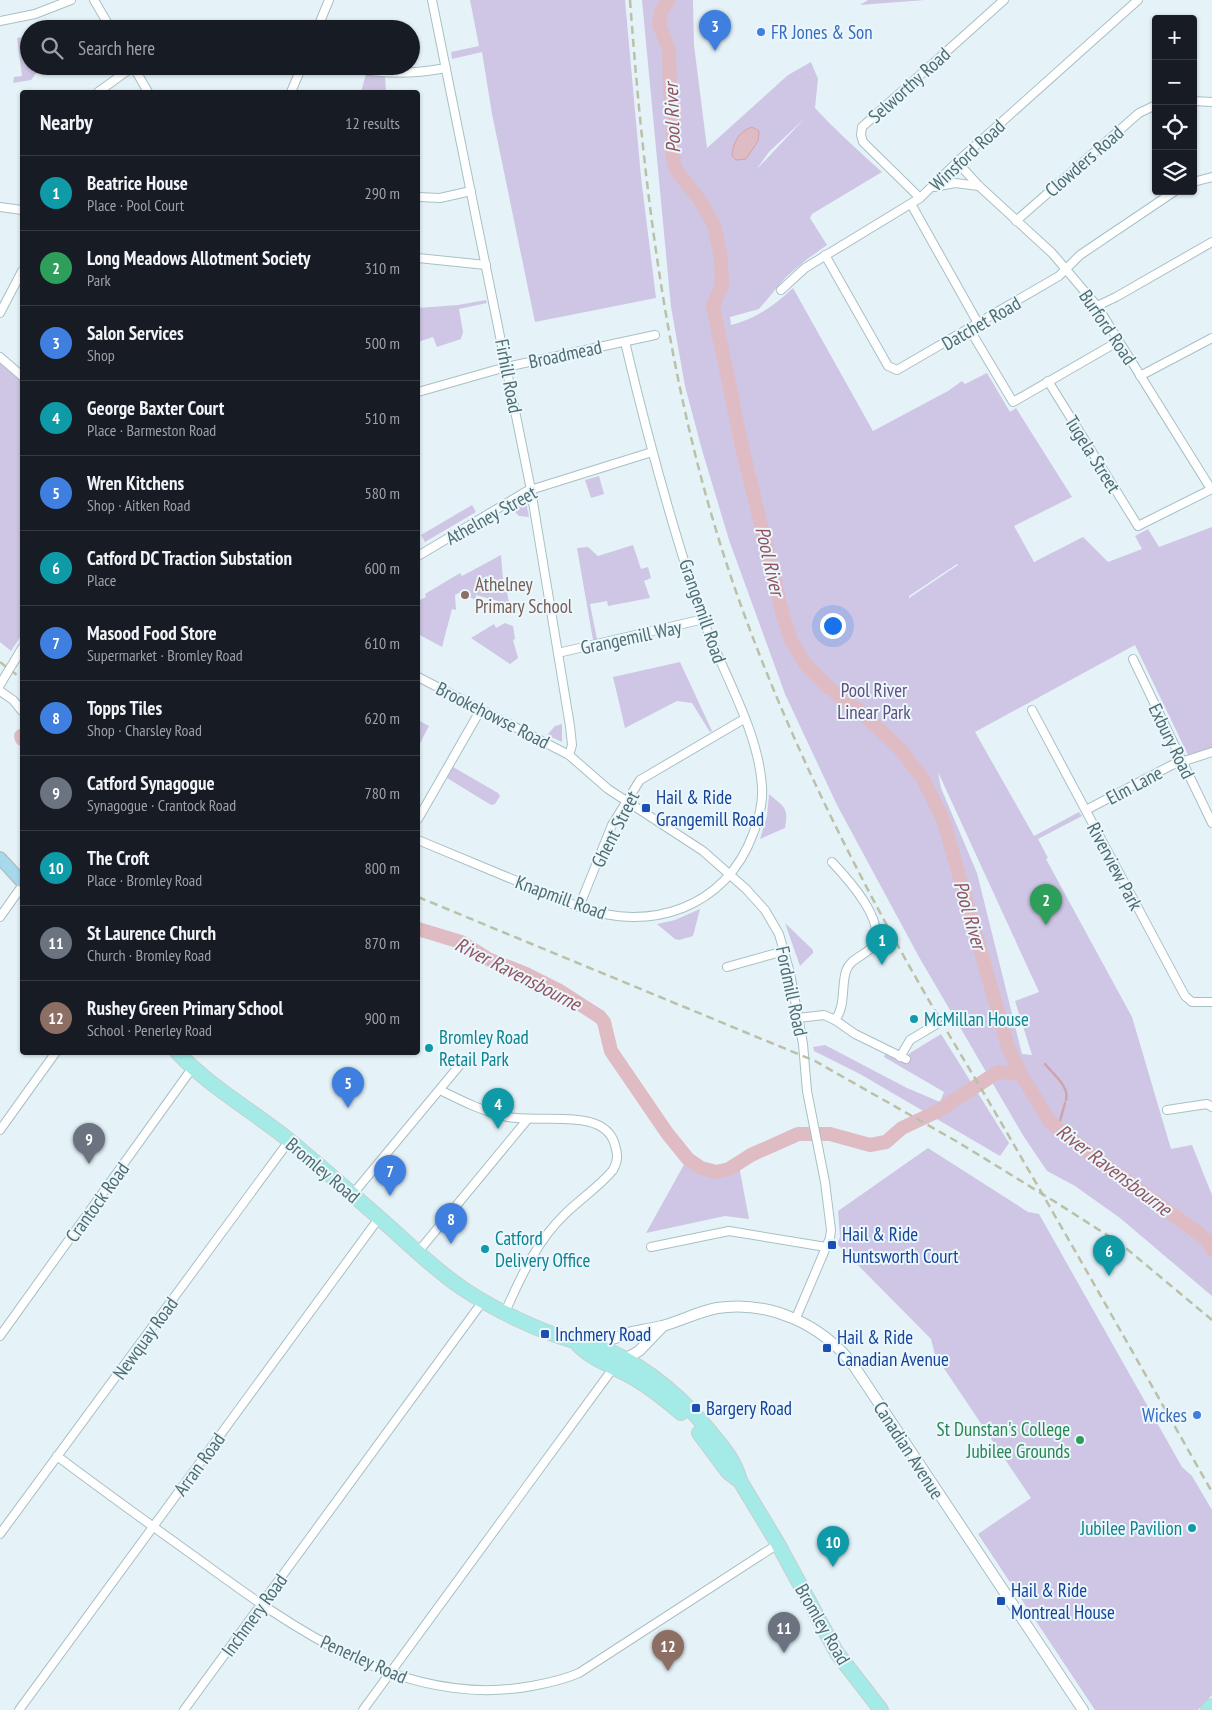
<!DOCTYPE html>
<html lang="en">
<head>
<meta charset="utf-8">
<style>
  body { margin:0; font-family:"PT Sans Narrow",sans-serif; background:#20242c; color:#f1f3f6 }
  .controls { position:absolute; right:15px; top:15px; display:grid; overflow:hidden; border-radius:5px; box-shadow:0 1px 4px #0004 }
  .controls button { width:45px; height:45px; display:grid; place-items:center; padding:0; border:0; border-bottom:1px solid #363941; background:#171b24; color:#f1f3f6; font:25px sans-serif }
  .you { position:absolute; left:832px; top:625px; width:18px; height:18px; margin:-12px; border:4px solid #fff; border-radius:50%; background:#1a73e8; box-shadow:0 0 0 8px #1a73e833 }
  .badge { display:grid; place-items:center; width:32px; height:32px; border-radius:50%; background:#5bd2c5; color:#fff; font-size:16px; font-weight:700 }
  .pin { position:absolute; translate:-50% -41px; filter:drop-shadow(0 1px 2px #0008) }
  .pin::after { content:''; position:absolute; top:26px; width:18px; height:15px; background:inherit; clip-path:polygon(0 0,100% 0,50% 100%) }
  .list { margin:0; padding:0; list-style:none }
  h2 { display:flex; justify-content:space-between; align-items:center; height:65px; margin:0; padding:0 20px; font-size:21px }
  h2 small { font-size:16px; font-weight:400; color:#9ea1a6 }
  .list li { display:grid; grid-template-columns:32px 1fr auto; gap:15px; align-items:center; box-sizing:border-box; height:75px; padding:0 20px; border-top:1px solid #363941 }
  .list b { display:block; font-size:19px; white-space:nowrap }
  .list p { margin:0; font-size:16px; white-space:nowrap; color:#9ea1a6 }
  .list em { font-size:16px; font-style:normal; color:#9ea1a6 }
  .icon { flex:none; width:28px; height:28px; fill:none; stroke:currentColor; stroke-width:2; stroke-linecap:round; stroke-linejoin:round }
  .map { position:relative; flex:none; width:1212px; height:1710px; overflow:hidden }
  .search { position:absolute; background:#171b24; box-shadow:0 1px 4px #0004; left:20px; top:20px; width:400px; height:55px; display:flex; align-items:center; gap:12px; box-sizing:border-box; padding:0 18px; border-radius:28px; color:#9ea1a6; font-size:19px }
  .panel { position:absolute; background:#171b24; box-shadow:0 1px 4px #0004; left:20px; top:90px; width:400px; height:965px; border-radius:5px }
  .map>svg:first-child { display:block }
  .green { fill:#cec6e4; fill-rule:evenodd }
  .water { fill:#dfbcc3; stroke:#d0a4ac }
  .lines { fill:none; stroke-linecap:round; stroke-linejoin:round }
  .stream { stroke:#d0a4ac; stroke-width:2.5 }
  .river { stroke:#dfbcc3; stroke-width:14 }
  .street-casing { stroke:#a8c0c3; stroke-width:10 }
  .secondary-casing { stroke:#a5c0c4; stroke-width:12 }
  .primary-casing { stroke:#b1bfbf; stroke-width:14 }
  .highway-casing { stroke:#c6d0d1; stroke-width:16 }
  .street { stroke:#fff; stroke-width:8 }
  .secondary { stroke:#fff; stroke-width:10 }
  .primary { stroke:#a6d9ee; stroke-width:11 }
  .highway { stroke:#a4eae6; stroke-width:14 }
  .rail { stroke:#bbc0a6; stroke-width:2.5; stroke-dasharray:8 5; stroke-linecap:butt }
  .street-bridge-casing { stroke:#a8c0c3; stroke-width:10; stroke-linecap:butt }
  .street-bridge { stroke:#fff; stroke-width:8 }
  .shop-dot { fill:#3f7fe0; stroke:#ebf7fc; stroke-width:2 }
  .education-dot { fill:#8d6e63; stroke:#ebf7fc; stroke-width:2 }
  .transit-dot { fill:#1a4fb4; stroke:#ebf7fc; stroke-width:2 }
  .culture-dot { fill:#0f9aa8; stroke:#ebf7fc; stroke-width:2 }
  .leisure-dot { fill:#2e9e5b; stroke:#ebf7fc; stroke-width:2 }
  .labels { text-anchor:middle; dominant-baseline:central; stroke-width:4; stroke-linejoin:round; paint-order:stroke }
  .shop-label { font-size:19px; fill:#366cbe; stroke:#ebf7fc; text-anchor:start }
  .street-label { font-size:19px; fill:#4e6d6e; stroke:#ebf7fc }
  .education-label { font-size:19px; fill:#785e54; stroke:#ebf7fc; text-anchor:start }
  .park-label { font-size:19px; fill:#604e7d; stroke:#ebf7fc }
  .transit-label { font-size:19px; fill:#164399; stroke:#ebf7fc; text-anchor:start }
  .culture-label { font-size:19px; fill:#0d838f; stroke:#ebf7fc; text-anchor:start }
  .leisure-label { font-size:19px; fill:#27864d; stroke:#ebf7fc; text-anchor:end }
  .water-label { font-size:20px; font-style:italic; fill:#91555f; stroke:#ebf7fc }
</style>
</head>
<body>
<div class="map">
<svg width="1212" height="1710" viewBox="0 0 1212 1710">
  <rect width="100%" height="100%" fill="#e5f3f9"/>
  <g class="green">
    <path d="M 470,0 L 625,0 L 641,177 L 656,298 L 535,322 L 492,114 L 482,52 L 452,59 L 451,52 L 479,46 Z"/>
    <path d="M 642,0 L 693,0 L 694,45 L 707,148 L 788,75 L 811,62 L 818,79 L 815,108 C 836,131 859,151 882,172 L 812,214 L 810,218 L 827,245 L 806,260 L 786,277 L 759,309 L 730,317 L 731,325 C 757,318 774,306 793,288 L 873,431 L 948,391 L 962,381 L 965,384 L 987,373 L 1010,412 L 1016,408 L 1072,497 L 1014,526 L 1034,562 L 1083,537 L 1108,562 L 1142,549 L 1135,536 L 1148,529 L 1159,547 L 1212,527 L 1212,748 L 1189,757 L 1135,645 L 975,732 L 1034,836 L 1079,812 L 1082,816 L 1038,839 L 1048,858 L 1046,859 L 1132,1017 L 1171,1149 L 1192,1145 L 1212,1195 L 1212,1296 L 1120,1218 L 1075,1186 L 1047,1171 L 1024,1137 L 919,957 L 837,805 L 785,694 L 729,540 L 702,450 L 685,386 L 671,307 ZM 805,118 L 756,170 L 769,152 ZM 957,564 L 958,565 L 909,598 L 909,596 ZM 938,772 L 1039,992 L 1015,1001 L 1032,1055 L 1022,1054 L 977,873 L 941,788 Z"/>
    <path d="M 868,0 L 925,0 L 860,5 Z"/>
    <path d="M 29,36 L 29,66 L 58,66 L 51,75 L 41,67 L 31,80 L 13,83 L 14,77 L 22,76 L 17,38 Z"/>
    <path d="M 366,74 L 385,76 L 386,92 L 361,92 Z"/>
    <path d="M 486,300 L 487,303 L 459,309 L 463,332 L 461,339 L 437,347 L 433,337 L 418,342 L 418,308 L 458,305 Z"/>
    <path d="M 0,363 L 22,382 L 22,634 L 11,651 L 0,642 Z"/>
    <path d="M 599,476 L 604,494 L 591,498 L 585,480 Z"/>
    <path d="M 526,502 L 529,517 L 519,516 L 512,509 Z"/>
    <path d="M 472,505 L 476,512 L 425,542 L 421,535 Z"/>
    <path d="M 633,545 L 641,569 L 648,567 L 651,578 L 644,581 L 650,598 L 608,606 L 607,601 L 590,604 L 597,639 L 593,640 L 577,548 L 588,547 L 598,556 Z"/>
    <path d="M 501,555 L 503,580 L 505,580 L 510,609 L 497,606 L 498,601 L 476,595 L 475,600 L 461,592 L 455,595 L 456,610 L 452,609 L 442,647 L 418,634 L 418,601 L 426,597 L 425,594 L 460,573 L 462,576 Z"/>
    <path d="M 505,623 L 513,626 L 515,639 L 513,640 L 518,658 L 510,664 L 471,638 L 494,624 L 496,628 Z"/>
    <path d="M 680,662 L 712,731 L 710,732 L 692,703 L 677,701 L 625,728 L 613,677 Z"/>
    <path d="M 418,720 L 429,726 L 418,747 Z"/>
    <path d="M 562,724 L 562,742 L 547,735 L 555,726 Z"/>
    <path d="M 453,767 L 498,793 L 500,796 L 495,804 L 491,805 L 447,778 Z"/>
    <path d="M 769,794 C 784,807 789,807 785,828 L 760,839 L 767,816 Z"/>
    <path d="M 700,909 L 693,936 L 679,940 L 675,939 L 657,924 L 675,920 Z"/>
    <path d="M 785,923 L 813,950 L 813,953 L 800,966 Z"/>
    <path d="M 941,1034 L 1009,1143 L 1000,1156 L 860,1074 L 814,1051 L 813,1047 L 825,1045 L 907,1088 L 940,1102 L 944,1092 L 884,1057 L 885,1054 L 905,1060 L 910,1053 Z"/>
    <path d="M 928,1148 L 1028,1212 L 1039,1214 L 1182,1467 L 1192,1476 L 1212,1510 L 1212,1695 L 1198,1710 L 1095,1710 L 978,1534 L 1031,1498 L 935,1355 L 931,1339 L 837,1244 L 840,1237 L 838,1211 Z"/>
    <path d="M 686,1161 C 702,1175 720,1178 739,1166 L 749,1219 L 725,1216 L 646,1233 Z"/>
  </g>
  <path class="water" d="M 752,127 L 759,131 L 758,141 L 746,159 L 736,160 L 732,156 C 733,143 738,132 752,127 Z"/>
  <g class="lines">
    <g class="stream">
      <path d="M 1045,1064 C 1053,1074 1070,1087 1066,1100"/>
      <path d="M 1058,1128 L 1065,1103"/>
    </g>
    <g class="river">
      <path d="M 669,0 L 661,11 L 659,24 L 669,50 L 670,93 L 674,112 L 672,153 L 676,170 L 702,203 L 715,228 L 721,259 L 722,285 L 713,306 L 742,447 L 784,619 L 791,640 L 806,665 L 829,688 L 860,711 L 900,749 L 923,779 L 943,819 L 1008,1047 L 1021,1074"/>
      <path d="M 21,736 L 22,739"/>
      <path d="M 418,929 L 461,942 L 488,959 L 526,974 L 558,990 L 600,1017 L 604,1022 L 611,1051 L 667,1133 L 688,1159 L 701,1168 L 716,1172 L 729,1169 L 751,1155 L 798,1134 L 830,1134 L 870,1145 L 886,1142 L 902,1128 L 936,1112 L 998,1072 L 1021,1074 L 1050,1122 L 1103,1164 L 1198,1233 L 1208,1241 L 1212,1249"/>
    </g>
    <defs>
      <g id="street">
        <path d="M 94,0 L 111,29"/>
        <path d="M 432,0 L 531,490 L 570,726 L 572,745 L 569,755"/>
        <path d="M 0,21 L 35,14 L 71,0"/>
        <path d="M 317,29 L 329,0"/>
        <path d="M 133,66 L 148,92"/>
        <path d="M 346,66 C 378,75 414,74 446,68"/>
        <path d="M 98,92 L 134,66"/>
        <path d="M 291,92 L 302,66"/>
        <path d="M 1193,101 L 1212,102"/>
        <path d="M 957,162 L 979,186 L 1052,253 L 1097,306 L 1211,489"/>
        <path d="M 1193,182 L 1212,177"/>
        <path d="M 934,187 L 955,183 L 979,186"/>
        <path d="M 418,197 L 440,198 L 471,191"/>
        <path d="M 920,198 L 863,142 L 861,135 L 862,127 L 1004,0"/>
        <path d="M 911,204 L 979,325"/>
        <path d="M 0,207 L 22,210"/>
        <path d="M 1016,221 L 1139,113 L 1156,105"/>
        <path d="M 825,255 L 888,366 L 897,370 L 1059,276 L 1080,255 L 1175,191"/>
        <path d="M 418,258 L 486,265"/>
        <path d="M 781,290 L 805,268 L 920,198 L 957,162 L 1138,0"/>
        <path d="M 1097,306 L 1116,297 L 1212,242"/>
        <path d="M 0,313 L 22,271"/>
        <path d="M 970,330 L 1013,402 L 1119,341"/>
        <path d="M 0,357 L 22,376"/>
        <path d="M 1140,376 L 1212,338"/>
        <path d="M 1048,381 L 1138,526 L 1212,489"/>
        <path d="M 418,392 L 506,367 L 655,335"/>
        <path d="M 418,556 L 527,491 L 652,452"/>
        <path d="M 558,653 L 704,619"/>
        <path d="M 1133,659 L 1212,823"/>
        <path d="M 15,660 L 22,648"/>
        <path d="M 418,677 L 569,755 L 608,789 L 703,851 L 746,889 L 765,910 L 779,934 L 790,973 L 803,1044 L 807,1091 L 825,1182 L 831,1230 L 830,1238 L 796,1318"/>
        <path d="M 0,685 L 7,673"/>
        <path d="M 0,691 L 13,700 L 22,711"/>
        <path d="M 1032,710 L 1185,996 L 1192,1002 L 1212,1002"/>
        <path d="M 1086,810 L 1172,765 L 1212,752"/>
        <path d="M 418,819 L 481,709"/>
        <path d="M 418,840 L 579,907 C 650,933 726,908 753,834 C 759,819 763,802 762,786 C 758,729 722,672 703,619 C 672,528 647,435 625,342"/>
        <path d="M 832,862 C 847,878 891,925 871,948 C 862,957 850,959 846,971 C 841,987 846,1006 835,1020 L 855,1034 L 906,1059"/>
        <path d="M 579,907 L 612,825 L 640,780 L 744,719"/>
        <path d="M 0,917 L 22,886"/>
        <path d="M 727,967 L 784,951"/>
        <path d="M 798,1018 L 824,1015 L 835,1020"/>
        <path d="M 900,1057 L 910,1040 L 935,1025"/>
        <path d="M 440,1090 C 462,1101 484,1112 508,1117 C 540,1124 605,1106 615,1145 C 618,1155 618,1161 613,1170 C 599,1187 580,1199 565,1214 C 536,1242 521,1277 505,1312"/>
        <path d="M 1167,1110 L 1207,1104 L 1212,1107"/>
        <path d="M 0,1130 L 56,1052"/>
        <path d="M 352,1195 L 459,1066"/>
        <path d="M 651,1247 L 729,1231 L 826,1247"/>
        <path d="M 418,1252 L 527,1120"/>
        <path d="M 0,1336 L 193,1067"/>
        <path d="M 57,1456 C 102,1490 148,1523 194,1556 C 291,1627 404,1710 532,1686 C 548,1683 563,1680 579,1673 L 778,1544"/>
        <path d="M 0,1534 L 289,1141"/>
        <path d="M 19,1710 L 379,1218"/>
        <path d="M 184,1710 L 483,1301"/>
        <path d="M 363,1710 L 614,1367"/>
      </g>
      <g id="secondary">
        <path d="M 592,1343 L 596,1339 C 610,1343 620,1335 632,1332 C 642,1330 653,1328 662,1326 C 681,1321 697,1312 717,1308 C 769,1300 822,1324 854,1366 L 1083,1710"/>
        <path d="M 621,1361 L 639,1351 L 663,1326"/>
      </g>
      <path id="primary" d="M 0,858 L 22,882"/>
      <g id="highway">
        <path d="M 177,1052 C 210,1087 253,1111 290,1141 C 325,1170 359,1200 393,1230 C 415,1250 437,1271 462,1288 C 493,1309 538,1331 574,1341 C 580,1343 587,1342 593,1344 C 638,1361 676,1391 707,1428 C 721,1445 735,1460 740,1481"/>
        <path d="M 575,1341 C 589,1359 615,1367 634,1378 C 651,1388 666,1400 681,1413"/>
        <path d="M 699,1433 L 728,1472 L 740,1481 L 778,1544 L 837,1653 L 881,1710"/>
        <path d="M 1208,1710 L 1212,1706"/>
      </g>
    </defs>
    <use href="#street" class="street-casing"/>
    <use href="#secondary" class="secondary-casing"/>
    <use href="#primary" class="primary-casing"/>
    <use href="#highway" class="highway-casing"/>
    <use href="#street" class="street"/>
    <use href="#secondary" class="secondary"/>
    <use href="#primary" class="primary"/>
    <use href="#highway" class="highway"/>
    <g class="rail">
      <path d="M 630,0 C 645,204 670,407 739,600 C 784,726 842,845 907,962 C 940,1021 976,1079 1010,1138 C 1078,1255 1145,1374 1212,1492"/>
      <path d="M 0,662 L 22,679"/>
      <path d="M 418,897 L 815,1061 L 956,1141 L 1057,1203 L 1121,1244 L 1212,1320"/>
    </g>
    <defs>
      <path id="street-bridge" d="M 7,673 L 15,660"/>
    </defs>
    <use href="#street-bridge" class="street-bridge-casing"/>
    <use href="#street-bridge" class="street-bridge"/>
  </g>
  <g class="shop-dot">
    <circle cx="761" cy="32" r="5"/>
    <circle cx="1197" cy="1415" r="5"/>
  </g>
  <circle class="education-dot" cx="465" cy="595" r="5"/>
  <g class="transit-dot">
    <rect x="641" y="803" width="10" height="10" rx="2.5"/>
    <rect x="827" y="1240" width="10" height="10" rx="2.5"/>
    <rect x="540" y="1329" width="10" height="10" rx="2.5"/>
    <rect x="822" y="1343" width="10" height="10" rx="2.5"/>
    <rect x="691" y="1403" width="10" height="10" rx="2.5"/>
    <rect x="996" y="1596" width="10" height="10" rx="2.5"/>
  </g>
  <g class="culture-dot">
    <circle cx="914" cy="1019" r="5"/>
    <circle cx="429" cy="1048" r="5"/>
    <circle cx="485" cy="1249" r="5"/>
    <circle cx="1192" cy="1528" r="5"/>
  </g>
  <circle class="leisure-dot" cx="1080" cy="1440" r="5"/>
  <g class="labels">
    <g class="shop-label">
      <text x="771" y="32">FR Jones &amp; Son</text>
      <text x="1187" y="1415" text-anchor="end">Wickes</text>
    </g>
    <g class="street-label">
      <text transform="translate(909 85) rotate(-42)">Selworthy Road</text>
      <text transform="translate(967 155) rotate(-43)">Winsford Road</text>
      <text transform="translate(1084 161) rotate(-41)">Clowders Road</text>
      <text transform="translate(981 323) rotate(-30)">Datchet Road</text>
      <text transform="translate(1108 327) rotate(56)">Burford Road</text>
      <text transform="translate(565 354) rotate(-12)">Broadmead</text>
      <text transform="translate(509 376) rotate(79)">Firhill Road</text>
      <text transform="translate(1093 454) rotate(58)">Tugela Street</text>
      <text transform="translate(491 515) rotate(-29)">Athelney Street</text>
      <text transform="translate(703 611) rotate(71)">Grangemill Road</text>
      <text transform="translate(631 637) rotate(-12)">Grangemill Way</text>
      <text transform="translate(493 715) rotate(27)">Brookehowse Road</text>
      <text transform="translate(1172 741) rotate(64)">Exbury Road</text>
      <text transform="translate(1134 785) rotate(-28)">Elm Lane</text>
      <text transform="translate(615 829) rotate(-63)">Ghent Street</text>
      <text transform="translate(1115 866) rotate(62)">Riverview Park</text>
      <text transform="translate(561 897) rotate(20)">Knapmill Road</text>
      <text transform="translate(792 991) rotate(78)">Fordmill Road</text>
      <text transform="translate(323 1170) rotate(40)">Bromley Road</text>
      <text transform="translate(97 1202) rotate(-54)">Crantock Road</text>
      <text transform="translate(145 1338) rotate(-54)">Newquay Road</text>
      <text transform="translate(909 1450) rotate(57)">Canadian Avenue</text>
      <text transform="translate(199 1464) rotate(-54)">Arran Road</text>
      <text transform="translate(254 1615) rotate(-54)">Inchmery Road</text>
      <text transform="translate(823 1624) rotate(60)">Bromley Road</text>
      <text transform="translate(364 1659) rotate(24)">Penerley Road</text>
    </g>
    <g class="education-label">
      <text x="475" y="584">Athelney<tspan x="475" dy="22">Primary School</tspan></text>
    </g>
    <g class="park-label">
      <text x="874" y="690">Pool River<tspan x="874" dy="22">Linear Park</tspan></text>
    </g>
    <g class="transit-label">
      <text x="656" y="797">Hail &amp; Ride<tspan x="656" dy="22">Grangemill Road</tspan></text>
      <text x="842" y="1234">Hail &amp; Ride<tspan x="842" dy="22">Huntsworth Court</tspan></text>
      <text x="555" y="1334">Inchmery Road</text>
      <text x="837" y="1337">Hail &amp; Ride<tspan x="837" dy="22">Canadian Avenue</tspan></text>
      <text x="706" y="1408">Bargery Road</text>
      <text x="1011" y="1590">Hail &amp; Ride<tspan x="1011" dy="22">Montreal House</tspan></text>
    </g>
    <g class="culture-label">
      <text x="924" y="1019">McMillan House</text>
      <text x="439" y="1037">Bromley Road<tspan x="439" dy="22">Retail Park</tspan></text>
      <text x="495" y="1238">Catford<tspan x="495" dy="22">Delivery Office</tspan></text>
      <text x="1182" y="1528" text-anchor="end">Jubilee Pavilion</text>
    </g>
    <g class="leisure-label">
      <text x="1070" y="1429">St Dunstan's College<tspan x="1070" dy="22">Jubilee Grounds</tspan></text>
    </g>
    <g class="water-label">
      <text transform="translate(672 118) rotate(-92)">Pool River</text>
      <text transform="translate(770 561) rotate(77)">Pool River</text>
      <text transform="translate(970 915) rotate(74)">Pool River</text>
      <text transform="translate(518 974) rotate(27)">River Ravensbourne</text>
      <text transform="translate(1114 1170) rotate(37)">River Ravensbourne</text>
    </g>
  </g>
</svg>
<div class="controls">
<button>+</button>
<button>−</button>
<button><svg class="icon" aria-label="locate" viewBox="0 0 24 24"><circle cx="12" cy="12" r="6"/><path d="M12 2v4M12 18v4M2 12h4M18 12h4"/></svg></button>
<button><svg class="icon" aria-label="layers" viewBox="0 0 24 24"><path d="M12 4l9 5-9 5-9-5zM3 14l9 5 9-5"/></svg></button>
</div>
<div class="you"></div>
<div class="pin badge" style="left:882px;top:965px;background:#0f9aa8">1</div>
<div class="pin badge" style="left:1046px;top:925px;background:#2e9e5b">2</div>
<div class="pin badge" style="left:715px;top:51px;background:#3f7fe0">3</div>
<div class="pin badge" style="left:498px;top:1129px;background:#0f9aa8">4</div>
<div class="pin badge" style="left:348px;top:1108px;background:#3f7fe0">5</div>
<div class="pin badge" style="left:1109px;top:1276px;background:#0f9aa8">6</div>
<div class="pin badge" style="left:390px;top:1196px;background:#3f7fe0">7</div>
<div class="pin badge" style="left:451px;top:1244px;background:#3f7fe0">8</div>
<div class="pin badge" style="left:89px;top:1164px;background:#6b7280">9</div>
<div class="pin badge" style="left:833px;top:1567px;background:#0f9aa8">10</div>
<div class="pin badge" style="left:784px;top:1653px;background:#6b7280">11</div>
<div class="pin badge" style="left:668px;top:1671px;background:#8d6e63">12</div>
<div class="search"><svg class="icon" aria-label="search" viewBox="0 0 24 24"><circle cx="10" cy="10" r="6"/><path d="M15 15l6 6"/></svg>Search here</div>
<section class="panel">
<h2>Nearby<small>12 results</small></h2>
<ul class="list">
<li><span class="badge" style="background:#0f9aa8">1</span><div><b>Beatrice House</b><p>Place · Pool Court</p></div><em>290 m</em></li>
<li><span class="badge" style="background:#2e9e5b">2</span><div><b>Long Meadows Allotment Society</b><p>Park</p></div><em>310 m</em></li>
<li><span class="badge" style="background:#3f7fe0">3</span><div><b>Salon Services</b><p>Shop</p></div><em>500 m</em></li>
<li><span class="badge" style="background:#0f9aa8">4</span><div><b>George Baxter Court</b><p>Place · Barmeston Road</p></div><em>510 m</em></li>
<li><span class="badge" style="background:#3f7fe0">5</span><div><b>Wren Kitchens</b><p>Shop · Aitken Road</p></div><em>580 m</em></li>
<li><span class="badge" style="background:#0f9aa8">6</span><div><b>Catford DC Traction Substation</b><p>Place</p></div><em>600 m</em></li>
<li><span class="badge" style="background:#3f7fe0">7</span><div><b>Masood Food Store</b><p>Supermarket · Bromley Road</p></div><em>610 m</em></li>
<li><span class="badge" style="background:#3f7fe0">8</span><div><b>Topps Tiles</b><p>Shop · Charsley Road</p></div><em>620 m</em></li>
<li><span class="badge" style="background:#6b7280">9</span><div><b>Catford Synagogue</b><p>Synagogue · Crantock Road</p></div><em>780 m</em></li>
<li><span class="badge" style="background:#0f9aa8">10</span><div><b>The Croft</b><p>Place · Bromley Road</p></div><em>800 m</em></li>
<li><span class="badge" style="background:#6b7280">11</span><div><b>St Laurence Church</b><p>Church · Bromley Road</p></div><em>870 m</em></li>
<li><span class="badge" style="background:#8d6e63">12</span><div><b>Rushey Green Primary School</b><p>School · Penerley Road</p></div><em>900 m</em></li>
</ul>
</section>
</div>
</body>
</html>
